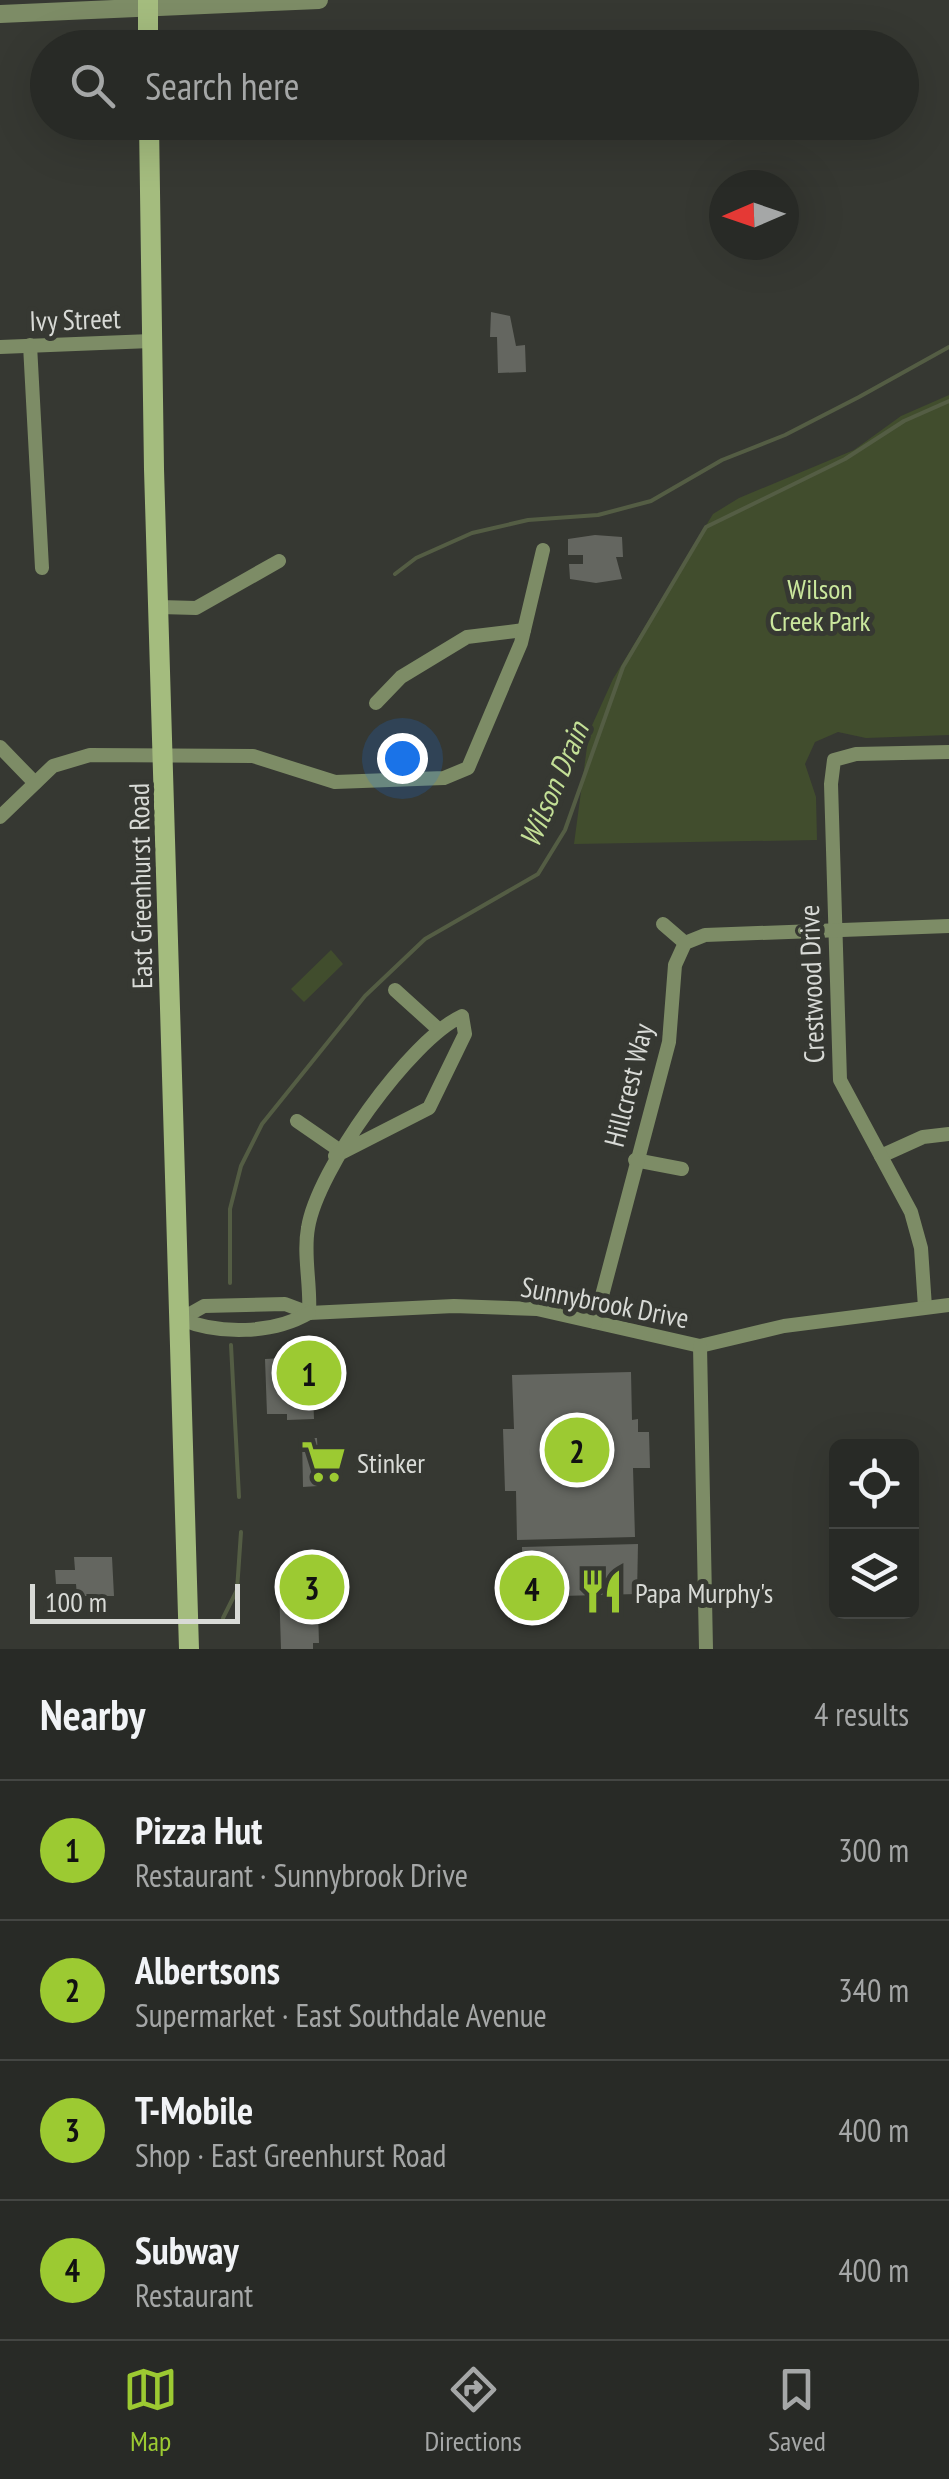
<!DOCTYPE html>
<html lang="en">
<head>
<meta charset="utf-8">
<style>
  body { margin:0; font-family:"PT Sans Narrow",sans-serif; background:#30322e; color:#f1f3f6 }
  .controls { position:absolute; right:30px; bottom:30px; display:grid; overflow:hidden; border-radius:15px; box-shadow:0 10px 40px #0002 }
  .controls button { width:90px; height:90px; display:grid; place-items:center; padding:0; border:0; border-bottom:2px solid #444643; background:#282a26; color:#f1f3f6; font:50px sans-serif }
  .compass { position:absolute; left:709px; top:170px; width:90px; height:90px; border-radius:50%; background:#282a26; box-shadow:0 10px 40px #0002; rotate:268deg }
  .scale { position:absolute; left:30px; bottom:25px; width:210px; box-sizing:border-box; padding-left:10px; border:5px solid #d8dad6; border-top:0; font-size:28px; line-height:35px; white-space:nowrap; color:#d8dad6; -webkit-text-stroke:8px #363832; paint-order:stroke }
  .you { position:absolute; left:402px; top:758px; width:35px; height:35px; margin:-25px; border:8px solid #fff; border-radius:50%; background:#1a73e8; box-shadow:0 0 0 15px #1a73e833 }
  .badge { display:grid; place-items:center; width:65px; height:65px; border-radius:50%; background:#9cca32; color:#111; font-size:32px; font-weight:700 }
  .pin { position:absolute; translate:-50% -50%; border:5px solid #fff; box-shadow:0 2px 10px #0006 }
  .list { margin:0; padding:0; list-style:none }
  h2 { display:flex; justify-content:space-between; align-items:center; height:130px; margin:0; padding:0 40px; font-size:42px }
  h2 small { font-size:32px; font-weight:400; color:#a5a7a7 }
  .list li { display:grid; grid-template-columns:65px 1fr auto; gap:30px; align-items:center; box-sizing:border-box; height:140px; padding:0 40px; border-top:2px solid #444643 }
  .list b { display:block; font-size:38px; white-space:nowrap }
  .list p { margin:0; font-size:32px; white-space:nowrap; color:#a5a7a7 }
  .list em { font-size:32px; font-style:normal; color:#a5a7a7 }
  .icon { flex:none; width:55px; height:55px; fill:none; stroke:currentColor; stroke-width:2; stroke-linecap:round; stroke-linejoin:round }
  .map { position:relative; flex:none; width:949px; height:1649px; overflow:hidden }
  .search { position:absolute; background:#282a26; box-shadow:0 10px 40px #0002; left:30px; right:30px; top:30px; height:110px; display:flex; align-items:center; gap:25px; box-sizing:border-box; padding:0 35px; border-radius:55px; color:#a5a7a7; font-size:38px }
  .sheet { height:690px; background:#282a26 }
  nav { display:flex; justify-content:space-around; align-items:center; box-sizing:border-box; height:140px; border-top:2px solid #444643; background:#282a26; font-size:28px; color:#a5a7a7 }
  nav a { display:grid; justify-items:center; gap:5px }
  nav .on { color:#9cca32 }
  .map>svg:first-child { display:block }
  .green { fill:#414d2d }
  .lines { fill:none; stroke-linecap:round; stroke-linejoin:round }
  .stream { stroke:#545d44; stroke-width:4 }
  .building { fill:#646660 }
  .minor { stroke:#7d8c66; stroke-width:14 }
  .tertiary { stroke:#7d8c66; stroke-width:18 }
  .secondary { stroke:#a4bc7e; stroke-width:20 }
  .labels { text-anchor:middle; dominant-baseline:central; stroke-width:10; stroke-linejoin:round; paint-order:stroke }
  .street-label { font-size:28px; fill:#d8dad6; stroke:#363832 }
  .park-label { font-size:28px; fill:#cae79d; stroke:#363832 }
  .poi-label { font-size:28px; fill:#d8dad6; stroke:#363832; text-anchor:start }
  .water-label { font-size:30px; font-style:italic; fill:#c3df96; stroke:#363832 }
</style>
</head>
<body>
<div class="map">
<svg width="949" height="1649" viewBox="0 0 949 1649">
  <rect width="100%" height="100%" fill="#363832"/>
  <g class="green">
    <path d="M 949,395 L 949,735 L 866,738 L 838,732 L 815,742 L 805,764 L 816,797 L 817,840 L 574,844 L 589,732 L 613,679 L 713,514 L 739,498 L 854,450 L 901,416 Z"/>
    <path d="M 331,950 L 343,964 L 304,1002 L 291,989 Z"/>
  </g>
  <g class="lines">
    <g class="stream">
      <path d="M 395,574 L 416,558 L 472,533 L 528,520 L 598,515 L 651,501 L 722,460 L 785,435 L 859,397 L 949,347"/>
      <path d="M 230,1283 L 230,1209 L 241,1166 L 262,1124 L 365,996 L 425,939 L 538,874 L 565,830 L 623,667 L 706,527 L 845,459 L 904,421 L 949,401"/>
      <path d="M 231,1345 L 239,1497"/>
      <path d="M 223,1618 L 237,1590 L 241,1532"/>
    </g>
  </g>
  <g class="building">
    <path d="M 491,312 L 510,316 L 516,346 L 525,345 L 526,372 L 498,373 L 497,337 L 490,337 Z"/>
    <path d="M 595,535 L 622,537 L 623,557 L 616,557 L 622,579 L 596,583 L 570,579 L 569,564 L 583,564 L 583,555 L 568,555 L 568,539 Z"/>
    <path d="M 305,1357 L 306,1367 L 312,1367 L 314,1419 L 287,1420 L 287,1414 L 267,1414 L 265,1359 Z"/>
    <path d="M 631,1372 L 632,1420 L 638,1419 L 638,1432 L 649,1432 L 650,1468 L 633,1468 L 635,1537 L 517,1540 L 516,1491 L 505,1491 L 503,1429 L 514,1429 L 512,1375 Z"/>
    <path d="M 302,1438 L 317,1438 L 318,1460 L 329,1460 L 329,1464 L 318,1464 L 318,1486 L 303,1487 Z"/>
    <path d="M 638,1544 L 637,1594 L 523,1597 L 522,1547 Z"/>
    <path d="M 74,1557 L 112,1557 L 114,1596 L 77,1596 L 76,1584 L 56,1584 L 55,1570 L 75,1570 Z"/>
    <path d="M 290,1578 L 317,1578 L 319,1643 L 313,1643 L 313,1649 L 281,1649 L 279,1586 L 290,1586 Z"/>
  </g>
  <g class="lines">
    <g class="minor">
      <path d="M 30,345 L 42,568"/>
      <path d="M 0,347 L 151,341"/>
      <path d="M 160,607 L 196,608 L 279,561"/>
      <path d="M 376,703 L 401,677 L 467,637 L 524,630"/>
      <path d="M 0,747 L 35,783"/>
      <path d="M 0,817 L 53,766 L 90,755 L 253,756 L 335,782 L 444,778 L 468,768 L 521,643 L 543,550"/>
      <path d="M 663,924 L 685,943"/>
      <path d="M 395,990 L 437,1028"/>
      <path d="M 297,1121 L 339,1150"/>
      <path d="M 881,1156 L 923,1137 L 949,1134"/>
      <path d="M 635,1160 L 682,1169"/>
      <path d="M 925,1307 L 921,1248 L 911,1212 L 840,1080 L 831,784 L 834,760 L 856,754 L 949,752"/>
      <path d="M 309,1313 C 311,1285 303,1255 308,1228 C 317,1170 410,1040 462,1016 L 465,1034 L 429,1108 L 335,1156"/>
      <path d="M 181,1319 L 204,1306 L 285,1304 L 309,1313 L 454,1306 L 537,1309 L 700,1346 L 784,1326 L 949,1305"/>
      <path d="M 181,1319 C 219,1335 273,1334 309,1313"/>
      <path d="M 595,1322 L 669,1042 L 675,965 L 685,943 L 705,935 L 949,926"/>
      <path d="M 700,1346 L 706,1649"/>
    </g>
    <path class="tertiary" d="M 0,14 L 319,0"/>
    <g class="secondary">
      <path d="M 148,0 L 148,48"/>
      <path d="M 149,122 L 154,469 L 189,1649"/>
    </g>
  </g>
  <defs>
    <symbol id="supermarket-bare" viewBox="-9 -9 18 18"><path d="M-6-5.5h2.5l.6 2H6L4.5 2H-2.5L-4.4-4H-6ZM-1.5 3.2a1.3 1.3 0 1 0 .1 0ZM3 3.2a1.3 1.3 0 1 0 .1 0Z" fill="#9cca32" stroke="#363832" stroke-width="2.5" paint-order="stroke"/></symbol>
    <symbol id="restaurant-bare" viewBox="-9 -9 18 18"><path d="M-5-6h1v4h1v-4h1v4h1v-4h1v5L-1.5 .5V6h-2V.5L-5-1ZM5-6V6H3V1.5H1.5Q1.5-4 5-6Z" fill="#9cca32" stroke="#363832" stroke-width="2.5" paint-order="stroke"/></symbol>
  </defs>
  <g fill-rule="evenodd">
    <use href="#supermarket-bare" x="292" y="1430" width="63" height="63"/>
    <use href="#restaurant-bare" x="570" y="1560" width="63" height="63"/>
  </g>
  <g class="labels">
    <g class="street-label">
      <text transform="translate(75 319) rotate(-2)">Ivy Street</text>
      <text transform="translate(140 886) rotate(-91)">East Greenhurst Road</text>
      <text transform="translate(811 984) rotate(-92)">Crestwood Drive</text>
      <text transform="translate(628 1085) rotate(-76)">Hillcrest Way</text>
      <text transform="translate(605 1302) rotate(11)">Sunnybrook Drive</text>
    </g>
    <g class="park-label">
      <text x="820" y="588">Wilson<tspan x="820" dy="32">Creek Park</tspan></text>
    </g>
    <g class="poi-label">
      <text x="357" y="1462">Stinker</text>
      <text x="635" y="1592">Papa Murphy's</text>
    </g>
    <g class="water-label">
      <text transform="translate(553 784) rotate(-67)">Wilson Drain</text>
    </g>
  </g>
</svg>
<div class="controls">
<button><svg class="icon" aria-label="locate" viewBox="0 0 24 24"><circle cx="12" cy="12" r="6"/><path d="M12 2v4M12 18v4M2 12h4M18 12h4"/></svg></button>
<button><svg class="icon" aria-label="layers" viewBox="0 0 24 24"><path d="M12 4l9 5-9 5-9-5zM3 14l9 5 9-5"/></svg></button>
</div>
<svg class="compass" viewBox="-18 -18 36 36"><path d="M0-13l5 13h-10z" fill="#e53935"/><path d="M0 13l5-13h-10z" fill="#a5a7a7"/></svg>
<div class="scale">100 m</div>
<div class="you"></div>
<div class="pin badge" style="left:309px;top:1373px">1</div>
<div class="pin badge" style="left:577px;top:1450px">2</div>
<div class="pin badge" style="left:312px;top:1587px">3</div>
<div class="pin badge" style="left:532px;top:1588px">4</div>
<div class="search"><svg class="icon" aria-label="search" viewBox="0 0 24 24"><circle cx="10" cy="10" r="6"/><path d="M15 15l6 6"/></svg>Search here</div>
</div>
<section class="sheet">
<h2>Nearby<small>4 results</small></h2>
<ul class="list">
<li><span class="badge">1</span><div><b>Pizza Hut</b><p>Restaurant · Sunnybrook Drive</p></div><em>300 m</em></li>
<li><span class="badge">2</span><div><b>Albertsons</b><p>Supermarket · East Southdale Avenue</p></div><em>340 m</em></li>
<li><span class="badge">3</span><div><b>T-Mobile</b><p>Shop · East Greenhurst Road</p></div><em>400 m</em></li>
<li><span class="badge">4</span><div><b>Subway</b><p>Restaurant</p></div><em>400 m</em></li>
</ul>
</section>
<nav>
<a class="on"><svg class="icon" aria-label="map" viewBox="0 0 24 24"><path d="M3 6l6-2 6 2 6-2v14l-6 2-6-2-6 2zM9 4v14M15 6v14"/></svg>Map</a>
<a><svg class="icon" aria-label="directions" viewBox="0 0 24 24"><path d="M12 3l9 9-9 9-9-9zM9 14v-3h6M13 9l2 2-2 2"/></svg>Directions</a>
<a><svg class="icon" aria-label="saved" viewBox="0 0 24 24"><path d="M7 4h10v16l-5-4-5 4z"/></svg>Saved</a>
</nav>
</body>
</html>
